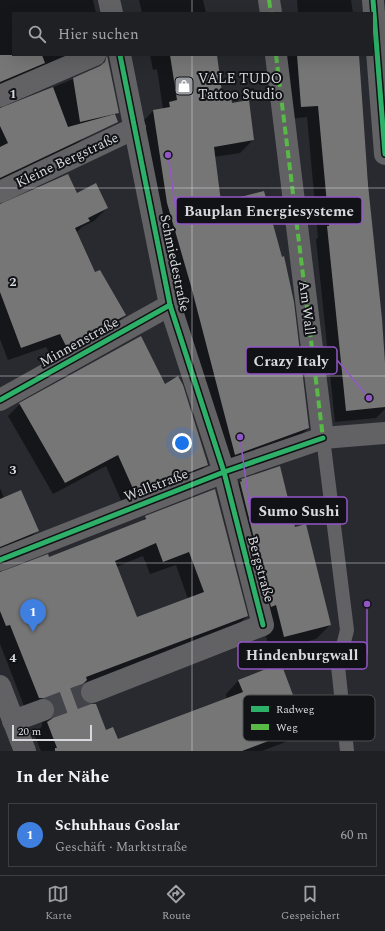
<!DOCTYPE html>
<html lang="de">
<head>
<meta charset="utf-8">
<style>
  body { margin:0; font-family:Spectral,serif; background:#2c2d30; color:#f1f3f6 }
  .scale { position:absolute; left:12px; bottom:10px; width:80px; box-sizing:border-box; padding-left:4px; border:2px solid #d8d9de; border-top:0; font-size:11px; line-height:14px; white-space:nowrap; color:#d8d9de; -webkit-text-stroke:3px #111215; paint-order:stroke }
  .you { position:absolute; left:182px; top:443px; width:14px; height:14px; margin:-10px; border:3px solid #fff; border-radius:50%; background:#1a73e8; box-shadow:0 0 0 6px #1a73e833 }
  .badge { display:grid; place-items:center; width:26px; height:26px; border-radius:50%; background:#9b9ca1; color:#fff; font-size:13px; font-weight:700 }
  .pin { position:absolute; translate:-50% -33px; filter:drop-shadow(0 1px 2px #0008) }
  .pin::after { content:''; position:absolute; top:21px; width:14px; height:12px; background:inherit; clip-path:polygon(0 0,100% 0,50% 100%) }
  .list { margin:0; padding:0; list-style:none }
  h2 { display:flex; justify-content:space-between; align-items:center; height:52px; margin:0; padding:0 16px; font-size:17px }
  h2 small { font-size:13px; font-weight:400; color:#a1a3a6 }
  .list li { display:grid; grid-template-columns:26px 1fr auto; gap:12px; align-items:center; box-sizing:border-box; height:64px; margin:0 8px 8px; padding:0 8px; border:1px solid #3c3e41; border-radius:0px }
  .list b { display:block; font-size:15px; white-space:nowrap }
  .list p { margin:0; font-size:13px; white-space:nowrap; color:#a1a3a6 }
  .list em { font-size:13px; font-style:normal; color:#a1a3a6 }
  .icon { flex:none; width:22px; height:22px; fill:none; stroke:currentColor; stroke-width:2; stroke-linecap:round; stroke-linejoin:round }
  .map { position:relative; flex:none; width:385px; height:751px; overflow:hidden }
  .search { position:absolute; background:#1f2023; box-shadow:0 4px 16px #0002; left:12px; right:12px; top:12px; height:44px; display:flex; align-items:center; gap:10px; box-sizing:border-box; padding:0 14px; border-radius:0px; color:#a1a3a6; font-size:15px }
  .sheet { height:124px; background:#1f2023 }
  nav { display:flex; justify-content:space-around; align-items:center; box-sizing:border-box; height:56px; border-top:1px solid #3c3e41; background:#1f2023; font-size:11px; color:#a1a3a6 }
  nav a { display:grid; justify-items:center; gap:2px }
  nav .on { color:#9b9ca1 }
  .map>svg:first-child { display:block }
  .shadow { fill:#0007; fill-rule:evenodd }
  .building { fill:#777677; fill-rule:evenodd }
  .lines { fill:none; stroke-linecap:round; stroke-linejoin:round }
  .minor-tunnel { stroke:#434449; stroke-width:22; stroke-dasharray:22 11; stroke-linecap:butt }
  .service { stroke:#626265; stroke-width:14 }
  .pedestrian { stroke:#626265; stroke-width:22 }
  .minor { stroke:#626265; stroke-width:22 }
  .quiet { stroke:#58b947; stroke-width:4; stroke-dasharray:8 4; stroke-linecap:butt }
  .cycleway-casing { stroke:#111215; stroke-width:8 }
  .cycleway { stroke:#2db169; stroke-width:5 }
  .grid { fill:none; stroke:#d8d9de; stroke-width:1; stroke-opacity:0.55 }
  .labels { text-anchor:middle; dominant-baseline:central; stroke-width:4; stroke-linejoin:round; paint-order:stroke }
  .poi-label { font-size:14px; fill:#d8d9de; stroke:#111215; text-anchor:start }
  .street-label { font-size:14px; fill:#d8d9de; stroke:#111215 }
  .key { fill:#111215; stroke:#4d4e51; stroke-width:1 }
  .key-label { font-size:11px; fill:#d8d9de }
  .grid-label { font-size:13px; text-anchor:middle; font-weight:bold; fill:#d8d9de; stroke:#111215; stroke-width:4; stroke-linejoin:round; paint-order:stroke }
  .leader { fill:none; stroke:#9257c7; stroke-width:1.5 }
  .callout-dot { fill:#9257c7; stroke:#111215; stroke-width:1.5 }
  .callout { fill:#111215; stroke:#9257c7; stroke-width:1.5 }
  .callout-label { font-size:15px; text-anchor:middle; font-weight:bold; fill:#d8d9de }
</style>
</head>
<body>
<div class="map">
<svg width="385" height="751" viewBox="0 0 385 751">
  <rect width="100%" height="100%" fill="#292a2f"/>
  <g class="shadow">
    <path d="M 0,0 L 93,0 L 96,13 L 13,13 L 13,55 L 93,55 L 0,89 Z"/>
    <path d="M 139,0 L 203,0 L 206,13 L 142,13 Z"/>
    <path d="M 297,0 L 351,0 L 353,13 L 298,13 Z"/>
    <path d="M 150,55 L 214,55 L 221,94 L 231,104 L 248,101 L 253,140 L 240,153 L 214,157 L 220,203 L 308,428 L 295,441 L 222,467 L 178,299 L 140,124 L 153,111 L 163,109 L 157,69 L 153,70 Z"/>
    <path d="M 284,55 L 357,55 L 385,374 L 385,409 L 376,418 L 335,422 L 316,239 L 318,238 L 307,117 L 290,119 Z"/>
    <path d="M 100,68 L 118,113 L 105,126 L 83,138 L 70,151 L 0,184 L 0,109 Z"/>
    <path d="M 76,194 L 107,208 L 94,221 L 82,227 L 76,233 L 95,273 L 125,315 L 112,328 L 54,360 L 46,347 L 8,360 L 0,339 L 0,205 Z"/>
    <path d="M 20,404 L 207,464 L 196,476 L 123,505 L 106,466 L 53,494 L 8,416 Z"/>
    <path d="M 242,480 L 294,528 L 330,625 L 316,639 L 270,651 L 228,494 Z"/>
    <path d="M 0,488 L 4,498 L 37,531 L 24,544 L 0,555 Z"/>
    <path d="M 215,490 L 247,616 L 233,629 L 80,687 L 79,697 L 106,731 L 118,740 L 227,699 L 226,694 L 239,680 L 304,727 L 291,740 L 262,751 L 41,751 L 35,736 L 42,726 L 42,719 L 26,711 L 0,644 L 0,573 L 49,558 L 140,523 L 146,517 ZM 143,556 L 150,574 L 176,565 L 188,599 L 136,619 L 116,567 Z"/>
  </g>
  <g class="building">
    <path d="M 0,55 L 42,55 L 45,63 L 0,82 Z"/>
    <path d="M 107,55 L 119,113 L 80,122 L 73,78 L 100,66 L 105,62 Z"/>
    <path d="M 170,55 L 217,55 L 222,93 L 230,91 L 232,103 L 249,100 L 254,140 L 214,147 L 221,202 L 264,191 L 282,257 L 284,256 L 294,302 L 309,428 L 235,455 L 191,286 L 167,203 L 153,110 L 170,107 L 169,102 L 177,100 Z"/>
    <path d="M 297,55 L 359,55 L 368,184 L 382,319 L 385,363 L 385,407 L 346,411 L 327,226 L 329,226 L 318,106 L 301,107 Z"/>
    <path d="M 53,87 L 68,127 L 115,114 L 118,122 L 0,178 L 0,147 L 8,143 L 0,126 L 0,108 Z"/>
    <path d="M 68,174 L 77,193 L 96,183 L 108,208 L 88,218 L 90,221 L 75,228 L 95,272 L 100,270 L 126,315 L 67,348 L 60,334 L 21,348 L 0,292 L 0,204 Z"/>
    <path d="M 141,336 L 165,384 L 178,376 L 183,385 L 208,465 L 135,493 L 118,455 L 65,483 L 19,403 Z"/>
    <path d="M 280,466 L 295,527 L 306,524 L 331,625 L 284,637 L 276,605 L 271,607 L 240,482 L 242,481 L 241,479 Z"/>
    <path d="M 215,489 L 248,616 L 86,677 L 87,680 L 83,684 L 80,690 L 80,696 L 85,702 L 91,704 L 96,704 L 106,730 L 113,727 L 118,739 L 243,692 L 238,680 L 281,663 L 305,727 L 242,751 L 55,751 L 55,748 L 57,748 L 47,722 L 53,718 L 55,713 L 55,706 L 51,700 L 45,698 L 39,698 L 10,625 L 6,626 L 0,611 L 0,572 L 48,554 L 49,557 L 146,519 L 145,516 ZM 156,543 L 163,562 L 189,552 L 204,592 L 137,617 L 115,561 Z"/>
    <path d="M 21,490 L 39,531 L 0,547 L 0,499 Z"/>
  </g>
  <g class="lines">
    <path class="minor-tunnel" d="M 43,710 L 92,692"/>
    <path class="service" d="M 323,438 L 347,630 L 338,666 L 347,751"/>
    <g class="pedestrian">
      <path d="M 269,0 L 271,13"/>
      <path d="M 276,55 L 323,438"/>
    </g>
    <g class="minor">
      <path d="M 109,0 L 112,13"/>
      <path d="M 373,0 L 385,154"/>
      <path d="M 0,96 L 95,55"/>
      <path d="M 0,192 L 135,128"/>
      <path d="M 0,400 L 170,305"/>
      <path d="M 0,560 L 224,472 L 323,438 L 385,433"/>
      <path d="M 0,686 L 25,751"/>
      <path d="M 92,692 L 263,625 L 224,472 L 170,305 L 120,55"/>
      <path d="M 13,721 L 43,710"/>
    </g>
    <g class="quiet">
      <path d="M 269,0 L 271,13"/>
      <path d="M 276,55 L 323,438"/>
    </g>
    <defs>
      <g id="cycleway">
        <path d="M 373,0 L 385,154"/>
        <path d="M 120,55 L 170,305 L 224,472 L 263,625"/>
        <path d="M 0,400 L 170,305"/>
        <path d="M 0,560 L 224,472 L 323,438"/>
      </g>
    </defs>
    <use href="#cycleway" class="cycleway-casing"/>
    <use href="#cycleway" class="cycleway"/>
  </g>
  <path class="grid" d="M 192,0 L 192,13M 192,55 L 192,751M 0,188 L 385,188M 0,376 L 385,376M 0,563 L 385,563"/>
  <defs>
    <symbol id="shop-square" viewBox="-11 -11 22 22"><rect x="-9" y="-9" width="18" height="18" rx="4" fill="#9b9ca1" stroke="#111215"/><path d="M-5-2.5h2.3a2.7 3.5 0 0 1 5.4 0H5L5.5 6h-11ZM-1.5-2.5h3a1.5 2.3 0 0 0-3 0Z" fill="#fff"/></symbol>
  </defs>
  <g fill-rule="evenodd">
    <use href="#shop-square" x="173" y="75" width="22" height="22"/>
  </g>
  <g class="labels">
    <g class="poi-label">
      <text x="198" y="78">VALE TUDO<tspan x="198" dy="16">Tattoo Studio</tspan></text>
    </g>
    <g class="street-label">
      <text transform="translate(67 160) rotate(-25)">Kleine Bergstraße</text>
      <text transform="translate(175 263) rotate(78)">Schmiedestraße</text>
      <text transform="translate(307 308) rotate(83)">Am Wall</text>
      <text transform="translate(79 342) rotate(-29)">Minnenstraße</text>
      <text transform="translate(156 485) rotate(-21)">Wallstraße</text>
      <text transform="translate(261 569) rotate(75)">Bergstraße</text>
    </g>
  </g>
  <rect x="243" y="695" width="132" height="46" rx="6" class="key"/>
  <rect x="251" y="706" width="18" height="6" fill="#2db169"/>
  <rect x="251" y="724" width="18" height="6" fill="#58b947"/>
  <g class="key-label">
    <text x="276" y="713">Radweg</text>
    <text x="276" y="731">Weg</text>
  </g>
  <g class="grid-label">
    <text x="13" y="98">1</text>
    <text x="13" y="286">2</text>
    <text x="13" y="474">3</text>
    <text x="13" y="662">4</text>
  </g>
  <path class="leader" d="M168 155L176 211M369 398L337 360M240 437L250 511M367 604L367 655"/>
  <g class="callout-dot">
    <circle cx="168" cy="155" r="4"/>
    <circle cx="369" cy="398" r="4"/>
    <circle cx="240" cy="437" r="4"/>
    <circle cx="367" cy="604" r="4"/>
  </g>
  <g class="callout">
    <rect x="176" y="197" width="186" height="27" rx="4"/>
    <rect x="246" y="347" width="91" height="27" rx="4"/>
    <rect x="250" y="497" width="97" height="27" rx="4"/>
    <rect x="238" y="642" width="129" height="27" rx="4"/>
  </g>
  <g class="callout-label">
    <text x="269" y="216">Bauplan Energiesysteme</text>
    <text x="291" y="366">Crazy Italy</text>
    <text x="299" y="516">Sumo Sushi</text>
    <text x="302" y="660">Hindenburgwall</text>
  </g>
</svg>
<div class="scale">20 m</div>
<div class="you"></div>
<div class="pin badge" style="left:33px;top:632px;background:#3f7fe0">1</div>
<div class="search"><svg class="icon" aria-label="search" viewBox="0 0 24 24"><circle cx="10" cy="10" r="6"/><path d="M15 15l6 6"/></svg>Hier suchen</div>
</div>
<section class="sheet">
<h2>In der Nähe<small></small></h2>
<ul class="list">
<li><span class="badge" style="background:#3f7fe0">1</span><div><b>Schuhhaus Goslar</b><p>Geschäft · Marktstraße</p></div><em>60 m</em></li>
</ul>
</section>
<nav>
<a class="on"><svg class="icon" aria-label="map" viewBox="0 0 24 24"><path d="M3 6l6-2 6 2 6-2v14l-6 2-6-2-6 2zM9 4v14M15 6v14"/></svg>Karte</a>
<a><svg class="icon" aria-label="directions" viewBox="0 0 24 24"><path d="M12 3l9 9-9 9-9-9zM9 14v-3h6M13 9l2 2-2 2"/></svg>Route</a>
<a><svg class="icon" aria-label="saved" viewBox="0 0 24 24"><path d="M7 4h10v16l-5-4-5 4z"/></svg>Gespeichert</a>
</nav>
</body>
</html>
